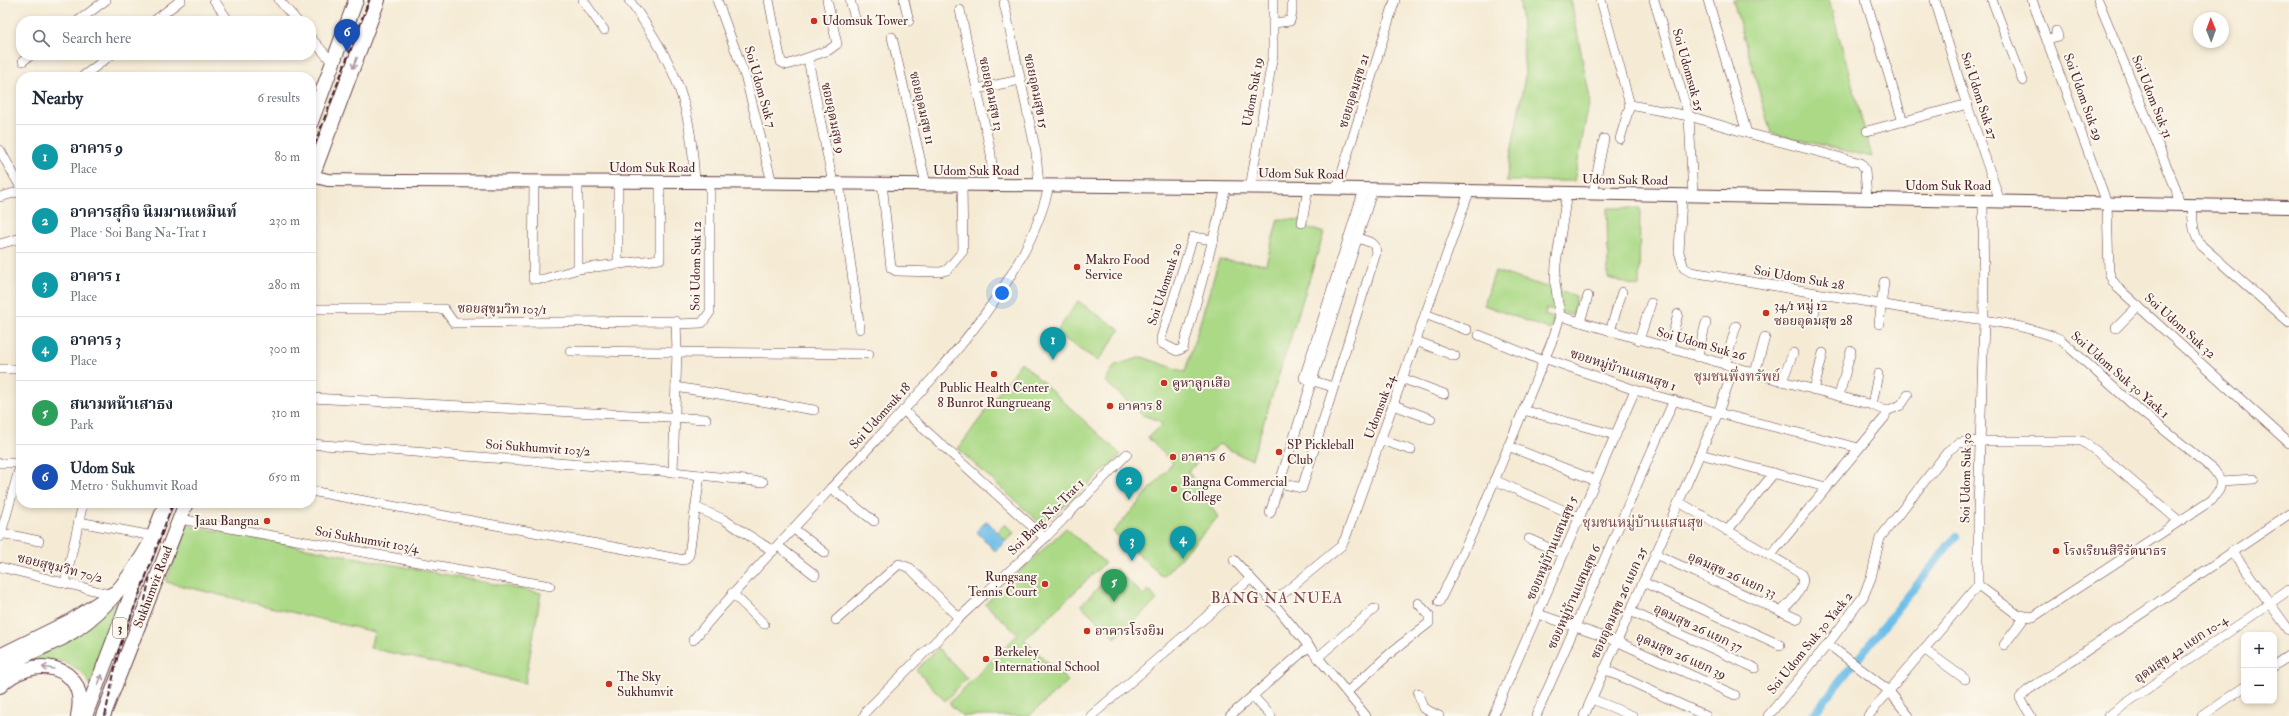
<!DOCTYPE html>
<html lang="en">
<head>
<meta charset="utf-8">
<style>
  body { margin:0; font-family:"IM FELL Double Pica","Noto Serif Thai",serif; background:#f2f2f3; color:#1f2937 }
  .controls { position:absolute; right:12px; bottom:12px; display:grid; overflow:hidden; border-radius:8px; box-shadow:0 2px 6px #0003 }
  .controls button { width:36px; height:36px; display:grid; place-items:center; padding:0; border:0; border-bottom:1px solid #e0e1e3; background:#fff; color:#1f2937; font:20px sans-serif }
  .compass { position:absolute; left:2193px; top:12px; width:36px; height:36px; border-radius:50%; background:#fff; box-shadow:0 2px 6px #0003; rotate:359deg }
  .you { position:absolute; left:1002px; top:293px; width:14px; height:14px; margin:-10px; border:3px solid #fff; border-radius:50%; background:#1a73e8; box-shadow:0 0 0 6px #1a73e833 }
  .badge { display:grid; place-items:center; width:26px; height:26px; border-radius:50%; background:#2563eb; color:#fff; font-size:13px; font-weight:700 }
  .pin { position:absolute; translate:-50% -33px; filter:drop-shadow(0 1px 2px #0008) }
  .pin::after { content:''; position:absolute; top:21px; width:14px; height:12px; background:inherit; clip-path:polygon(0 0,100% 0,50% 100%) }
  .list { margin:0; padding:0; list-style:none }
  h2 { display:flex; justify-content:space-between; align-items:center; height:52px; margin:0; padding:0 16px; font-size:17px }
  h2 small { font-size:13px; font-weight:400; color:#747a83 }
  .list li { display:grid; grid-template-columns:26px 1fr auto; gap:12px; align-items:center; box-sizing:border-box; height:64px; padding:0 16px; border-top:1px solid #e0e1e3 }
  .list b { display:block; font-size:15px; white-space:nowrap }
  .list p { margin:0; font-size:13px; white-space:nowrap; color:#747a83 }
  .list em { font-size:13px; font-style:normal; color:#747a83 }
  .icon { flex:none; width:22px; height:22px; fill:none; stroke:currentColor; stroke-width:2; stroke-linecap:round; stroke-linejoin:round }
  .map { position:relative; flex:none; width:2289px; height:716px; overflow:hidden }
  .search { position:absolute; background:#fff; box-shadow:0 2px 6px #0003; left:16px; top:16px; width:300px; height:44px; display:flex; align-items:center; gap:10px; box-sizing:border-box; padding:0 14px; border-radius:16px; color:#747a83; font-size:15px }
  .panel { position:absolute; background:#fff; box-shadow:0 2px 6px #0003; left:16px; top:72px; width:300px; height:436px; border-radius:16px }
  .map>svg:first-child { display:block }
  .green { fill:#abd986; stroke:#7a7c58 }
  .water { fill:#6dbde8; stroke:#5c6e8a }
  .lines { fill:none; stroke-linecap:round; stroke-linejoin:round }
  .canal { stroke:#6dbde8; stroke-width:8 }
  .minor-casing { stroke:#643e44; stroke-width:10 }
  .secondary-casing { stroke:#643e44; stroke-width:14 }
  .primary-casing { stroke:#643e44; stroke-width:16 }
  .trunk-casing { stroke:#643e44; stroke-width:16 }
  .motorway-casing { stroke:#643e44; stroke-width:18 }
  .minor { stroke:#fff; stroke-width:9 }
  .secondary { stroke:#fff; stroke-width:12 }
  .primary { stroke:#fff; stroke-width:14 }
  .trunk { stroke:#fff; stroke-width:14 }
  .motorway { stroke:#fff; stroke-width:16 }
  .rail { stroke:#4a1f2b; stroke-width:2; stroke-dasharray:6 3; stroke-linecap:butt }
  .oneway { stroke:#ae9aa0 }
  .poi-dot { fill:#c8321e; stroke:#fbf7ec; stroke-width:1.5 }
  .labels { text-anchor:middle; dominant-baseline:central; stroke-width:4; stroke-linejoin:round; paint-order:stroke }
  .shield { fill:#fbf7ec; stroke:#7f6065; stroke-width:1 }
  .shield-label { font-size:12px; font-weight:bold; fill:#4a1f2b }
  .poi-label { font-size:13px; fill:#4a1f2b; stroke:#fbf7ec; text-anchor:start }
  .street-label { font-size:13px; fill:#4a1f2b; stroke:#fbf7ec }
  .neighbourhood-label { font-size:14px; fill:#7c474a; stroke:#fbf7ec }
  .quarter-label { font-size:15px; letter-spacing:1px; fill:#7c474a; stroke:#fbf7ec }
</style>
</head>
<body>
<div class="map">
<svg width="2289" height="716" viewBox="0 0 2289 716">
  <rect width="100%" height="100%" fill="#fbf7ec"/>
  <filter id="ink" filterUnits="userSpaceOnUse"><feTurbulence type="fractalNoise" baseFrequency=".025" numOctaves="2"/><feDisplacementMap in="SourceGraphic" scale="8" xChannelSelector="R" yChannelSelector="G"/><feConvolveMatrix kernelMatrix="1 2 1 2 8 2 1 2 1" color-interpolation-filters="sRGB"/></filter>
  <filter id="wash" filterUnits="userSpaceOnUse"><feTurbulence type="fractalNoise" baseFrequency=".012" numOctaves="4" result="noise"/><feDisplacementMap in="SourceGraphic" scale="16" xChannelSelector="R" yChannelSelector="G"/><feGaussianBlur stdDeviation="0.9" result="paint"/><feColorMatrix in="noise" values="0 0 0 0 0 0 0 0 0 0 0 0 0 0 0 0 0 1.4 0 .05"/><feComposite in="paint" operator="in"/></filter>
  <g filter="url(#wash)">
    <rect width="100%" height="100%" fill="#f5ebd5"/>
    <g class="green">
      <path d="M 1520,0 L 1571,0 L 1590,99 L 1574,181 L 1506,181 L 1525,76 Z"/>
      <path d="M 1733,0 L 1829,0 L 1872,157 L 1771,133 Z"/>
      <path d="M 1607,208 L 1640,208 L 1639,287 L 1608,278 Z"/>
      <path d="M 1278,219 L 1305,220 L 1303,226 L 1324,233 L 1252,459 L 1244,457 L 1219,444 L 1188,471 L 1218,517 L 1163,577 L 1113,532 L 1173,463 L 1148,438 L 1162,425 L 1158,420 L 1142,415 L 1105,381 L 1115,365 L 1142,357 L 1185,372 L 1219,260 L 1266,264 Z"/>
      <path d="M 1495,271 L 1576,296 L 1573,315 L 1547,308 L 1544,315 L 1553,318 L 1551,330 L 1484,305 Z"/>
      <path d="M 1078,301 L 1120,330 L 1098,361 L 1056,333 Z"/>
      <path d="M 1021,362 L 1121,455 L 1046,522 L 1040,523 L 958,449 Z"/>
      <path d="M 1005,524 L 1014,533 L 995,551 L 987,542 Z"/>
      <path d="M 186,525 L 541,593 L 525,683 L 370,648 L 374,632 L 166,582 Z"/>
      <path d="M 1066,528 L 1105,563 L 1024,640 L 1068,681 L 1029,716 L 962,716 L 949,703 L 1018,634 L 985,604 Z"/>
      <path d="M 1116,569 L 1143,595 L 1149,590 L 1157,600 L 1115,638 L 1081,605 Z"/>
      <path d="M 117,601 L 121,601 L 124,606 C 107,631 97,657 91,686 C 80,660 51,657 27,661 Z"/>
      <path d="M 938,648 L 967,678 L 945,701 L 916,670 Z"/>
    </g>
    <path class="water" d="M 987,521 L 1006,541 L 995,551 L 976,531 Z"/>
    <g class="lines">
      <path class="canal" d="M 1812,716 L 1956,536"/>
    </g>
  </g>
  <g filter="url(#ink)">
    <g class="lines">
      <defs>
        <g id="minor">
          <path d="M 214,0 L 228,20"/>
          <path d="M 279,0 L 297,21"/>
          <path d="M 583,0 L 604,30"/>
          <path d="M 629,0 C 647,25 671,62 680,91 C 690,120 693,151 695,182"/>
          <path d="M 717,0 L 746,79 L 772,183"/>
          <path d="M 769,0 L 781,62 L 787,65 L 829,50 L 837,44 L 827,0"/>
          <path d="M 850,0 L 855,18"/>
          <path d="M 904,0 L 909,21"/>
          <path d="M 1601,0 L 1630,105 L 1689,116 L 1747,133 L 1708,0"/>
          <path d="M 1654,0 L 1689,116 L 1693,196"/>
          <path d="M 1866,0 L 1903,122"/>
          <path d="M 1935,0 L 1963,93 L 2000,201"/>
          <path d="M 1992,0 L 2023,81"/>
          <path d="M 2032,0 L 2107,203 L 2109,272 L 2112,280 L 2118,288 L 2289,443"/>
          <path d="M 2098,0 L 2176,189 L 2179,204"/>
          <path d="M 1004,3 L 1036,152 L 1039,185"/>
          <path d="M 960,10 L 991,154 L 993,185"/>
          <path d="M 78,21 L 106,0"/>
          <path d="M 154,21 L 181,0"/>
          <path d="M 1274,23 L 1290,21 L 1292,13 L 1292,0"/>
          <path d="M 892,37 L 926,184"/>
          <path d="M 311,38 L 333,63"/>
          <path d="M 2048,39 L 2058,36 L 2056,31"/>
          <path d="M 808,59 L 833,183"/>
          <path d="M 23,61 L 31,55"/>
          <path d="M 82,77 L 111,55"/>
          <path d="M 977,89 L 1020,80"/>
          <path d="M 1867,131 L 1968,104"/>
          <path d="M 1747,133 L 1861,163 L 1865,170 L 1867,200"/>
          <path d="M 1620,139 L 1630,105"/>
          <path d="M 0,150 L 21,188"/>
          <path d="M 534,182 L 533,279 L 544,279 L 578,269 L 660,259 L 660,182"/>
          <path d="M 618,182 L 618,264"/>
          <path d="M 839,183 L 860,329"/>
          <path d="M 882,183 L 891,268 L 896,271 L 940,272 L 947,270 L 963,251 L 962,185"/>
          <path d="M 1250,188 L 1273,55 L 1273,0"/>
          <path d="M 1337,189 L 1395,0"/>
          <path d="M 1593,193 L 1604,139"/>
          <path d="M 1682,196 L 1679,252 L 1684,268 L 1691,272 C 1767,284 1844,298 1921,311 C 1965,318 2019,322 2060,339 L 2132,404 L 2214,470 L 2221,481"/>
          <path d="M 0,197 L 21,191"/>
          <path d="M 2192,205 C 2193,220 2192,234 2202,246 L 2289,323"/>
          <path d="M 1302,223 L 1308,188"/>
          <path d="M 1214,240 L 1193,237 L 1161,338 L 1161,343 L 1177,351 L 1183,348 C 1199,294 1213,241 1226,187"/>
          <path d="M 0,244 L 21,238"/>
          <path d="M 578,269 L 578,182"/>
          <path d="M 311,309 L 444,309 L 454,323 L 676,321 L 677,352 L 673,472"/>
          <path d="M 1425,314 L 1467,330"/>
          <path d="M 1814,314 L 1818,295"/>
          <path d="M 1560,316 L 1782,381 L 1872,405 L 1886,411 L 1885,417 L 1770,556"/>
          <path d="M 1580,322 L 1588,296"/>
          <path d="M 677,324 L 702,323 L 710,312 L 710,182"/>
          <path d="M 1879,324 L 1884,282"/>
          <path d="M 2116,328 L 2138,306"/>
          <path d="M 1610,331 L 1622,292"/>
          <path d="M 1479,335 L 1543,361"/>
          <path d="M 1639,340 L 1651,303"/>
          <path d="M 1416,341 L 1455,356"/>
          <path d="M 1669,349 L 1678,314"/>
          <path d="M 570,351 L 869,354"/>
          <path d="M 1697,357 L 1706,323"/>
          <path d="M 1544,358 L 1635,390 L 1718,413 L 1859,448"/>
          <path d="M 1725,365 L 1736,326"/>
          <path d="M 0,369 L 21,369"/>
          <path d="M 1755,373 L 1765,337"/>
          <path d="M 1404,379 L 1444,394"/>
          <path d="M 1782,381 L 1793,353"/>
          <path d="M 676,387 L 814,410"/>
          <path d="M 1333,387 L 1304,378 L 1364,189"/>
          <path d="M 1814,390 L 1823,353"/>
          <path d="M 1839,396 L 1851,351"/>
          <path d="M 311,398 L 706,419"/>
          <path d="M 1394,405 L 1431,419"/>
          <path d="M 1872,405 L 1878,374"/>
          <path d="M 903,410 L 1045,538"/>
          <path d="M 1523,410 L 1616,435"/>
          <path d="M 1886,411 L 1901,405 L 1908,395"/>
          <path d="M 1381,440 L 1411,450"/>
          <path d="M 311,444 L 673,472 L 763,482"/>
          <path d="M 1508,446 L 1594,480"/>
          <path d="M 1700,454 L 1826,487"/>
          <path d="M 0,463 L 21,463"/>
          <path d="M 1494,480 L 1579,517"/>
          <path d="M 2221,481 L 2254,479"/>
          <path d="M 1280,483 L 1302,488 L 1376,253 L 1375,246 L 1372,243 L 1358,238"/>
          <path d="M 831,488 L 874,521"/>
          <path d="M 311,491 L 684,560 L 689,555 L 700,475"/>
          <path d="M 1679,502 L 1800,573 C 1810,585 1789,603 1781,612"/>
          <path d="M 697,508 L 723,519 L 773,551"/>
          <path d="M 1270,513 L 1373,189"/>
          <path d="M 180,519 L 550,586"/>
          <path d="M 79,522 L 153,536"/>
          <path d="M 794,529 L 825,553"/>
          <path d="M 1727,531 L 1774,473"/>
          <path d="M 1,533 L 39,541"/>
          <path d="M 0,537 L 21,463"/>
          <path d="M 1529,539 L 1563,554"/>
          <path d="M 778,546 L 815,575"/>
          <path d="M 2232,551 L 2289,630"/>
          <path d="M 1655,554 L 1798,619"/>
          <path d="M 1234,560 L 1270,599 L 1366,716"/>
          <path d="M 0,567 L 113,595"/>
          <path d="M 1643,582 L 1780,645"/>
          <path d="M 65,583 L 83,503"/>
          <path d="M 1978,585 L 2018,615 L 2033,617 L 2212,500 L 2219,490 L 2221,481"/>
          <path d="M 732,593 L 764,624"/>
          <path d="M 1439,602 L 1476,525 L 1554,336 L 1560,316 L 1555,282 L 1556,264 L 1567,193"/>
          <path d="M 1272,603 L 1341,546 L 1345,539 L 1469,192"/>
          <path d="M 1630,611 L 1755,668"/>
          <path d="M 1538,614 L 1616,641 L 1735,695"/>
          <path d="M 836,620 L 899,564 L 910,568 L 959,618"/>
          <path d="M 693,640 C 751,571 815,506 876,440 C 940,371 1029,279 1049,185"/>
          <path d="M 1828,644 L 1888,690 L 1909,716"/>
          <path d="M 2004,645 L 2025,617"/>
          <path d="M 1924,649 L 1965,679"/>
          <path d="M 1317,658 L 1374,609"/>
          <path d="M 2274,666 L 2289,656"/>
          <path d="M 1604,669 L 1706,716"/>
          <path d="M 1347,692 L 1394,650 L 1429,623 L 1429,615 L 1418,603"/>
          <path d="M 1418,693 L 1423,708 L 1439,716"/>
          <path d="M 1253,696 L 1271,716"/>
          <path d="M 1592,699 L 1633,716"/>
          <path d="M 864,716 L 867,710 L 959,618 L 1045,538 L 1127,454"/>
          <path d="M 1091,716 L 1250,579"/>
          <path d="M 1230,716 L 1308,647"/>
          <path d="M 1493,716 L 1635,390"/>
          <path d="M 1536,716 L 1674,400"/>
          <path d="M 1584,716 L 1718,413 L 1734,367"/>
          <path d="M 1768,716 L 1828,644 L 1863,597 L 1871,578 L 1880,538 L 1949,450 L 1959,443 L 1980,441 L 2082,441 L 2099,453 L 2179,521"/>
          <path d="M 1868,716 L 1978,585 L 1978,508 L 1984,321 L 1983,201"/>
          <path d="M 2031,716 L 2020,698 L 2028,690 L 2289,514"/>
          <path d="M 2108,716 L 2289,590"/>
          <path d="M 2202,716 L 2244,687"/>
        </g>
        <path id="secondary" d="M 312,176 L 328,180 L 398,181 L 695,182 L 1308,188 L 2289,207"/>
        <g id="primary">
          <path d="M 311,122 L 356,0"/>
          <path d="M 311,179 L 378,0"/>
          <path d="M 85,716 L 166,503"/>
          <path d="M 103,716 L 186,503"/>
        </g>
        <g id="trunk">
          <path d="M 0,672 C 18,656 43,648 64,637 C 103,615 131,578 152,540"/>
          <path d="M 0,686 C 30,654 90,662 78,716"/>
        </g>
        <path id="motorway" d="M 0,657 L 71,622 L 113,595"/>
      </defs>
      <use href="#minor" class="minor-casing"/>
      <use href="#secondary" class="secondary-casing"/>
      <use href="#primary" class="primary-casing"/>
      <use href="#trunk" class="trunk-casing"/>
      <use href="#motorway" class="motorway-casing"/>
      <use href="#minor" class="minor"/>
      <use href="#secondary" class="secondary"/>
      <use href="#primary" class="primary"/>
      <use href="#trunk" class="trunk"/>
      <use href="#motorway" class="motorway"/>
      <g class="rail">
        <path d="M 311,154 L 369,0"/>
        <path d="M 143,610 L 150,576"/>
        <path d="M 105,716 L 119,649 L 173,503"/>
      </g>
    </g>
    <defs><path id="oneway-shaft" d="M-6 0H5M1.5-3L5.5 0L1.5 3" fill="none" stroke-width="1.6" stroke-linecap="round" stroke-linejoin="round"/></defs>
    <g class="oneway">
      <use href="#oneway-shaft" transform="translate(355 63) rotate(111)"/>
      <use href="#oneway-shaft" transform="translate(48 668) rotate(-171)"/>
      <use href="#oneway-shaft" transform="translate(100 680) rotate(-68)"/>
    </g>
  </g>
  <g class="poi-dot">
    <circle cx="814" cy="21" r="4"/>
    <circle cx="1077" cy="267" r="4"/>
    <circle cx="1766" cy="313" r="4"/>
    <circle cx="994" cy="374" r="4"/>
    <circle cx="1164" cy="383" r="4"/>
    <circle cx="1110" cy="406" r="4"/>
    <circle cx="1279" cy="452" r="4"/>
    <circle cx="1173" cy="457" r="4"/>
    <circle cx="1174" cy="489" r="4"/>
    <circle cx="267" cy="521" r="4"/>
    <circle cx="2056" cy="551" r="4"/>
    <circle cx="1045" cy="584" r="4"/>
    <circle cx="1087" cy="631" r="4"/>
    <circle cx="986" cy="659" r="4"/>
    <circle cx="609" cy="684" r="4"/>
  </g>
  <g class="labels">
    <rect class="shield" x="113" y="618" width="14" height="20" rx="3"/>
    <g class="shield-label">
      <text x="120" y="628">3</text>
    </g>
    <g class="poi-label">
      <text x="822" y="21">Udomsuk Tower</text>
      <text x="1085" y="260">Makro Food<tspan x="1085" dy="15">Service</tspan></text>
      <text x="1774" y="306">34/1 หมู่ 12<tspan x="1774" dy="15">ซอยอุดมสุข 28</tspan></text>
      <text x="1172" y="383">คูหาลูกเสือ</text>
      <text x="994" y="388" text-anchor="middle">Public Health Center<tspan x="994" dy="15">8 Bunrot Rungrueang</tspan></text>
      <text x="1118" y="406">อาคาร 8</text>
      <text x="1287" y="445">SP Pickleball<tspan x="1287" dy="15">Club</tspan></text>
      <text x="1181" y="457">อาคาร 6</text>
      <text x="1182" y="482">Bangna Commercial<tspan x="1182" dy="15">College</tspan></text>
      <text x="259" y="521" text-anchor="end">Jaau Bangna</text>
      <text x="2064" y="551">โรงเรียนสิริรัตนาธร</text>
      <text x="1037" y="577" text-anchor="end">Rungsang<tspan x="1037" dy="15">Tennis Court</tspan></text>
      <text x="1095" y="631">อาคารโรงยิม</text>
      <text x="994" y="652">Berkeley<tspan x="994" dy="15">International School</tspan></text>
      <text x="617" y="677">The Sky<tspan x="617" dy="15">Sukhumvit</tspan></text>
    </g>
    <g class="street-label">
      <text transform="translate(1688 70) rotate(74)">Soi Udomsuk 25</text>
      <text transform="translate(760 87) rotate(74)">Soi Udom Suk 7</text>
      <text transform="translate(1036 91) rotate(78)">ซอยอุดมสุข 15</text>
      <text transform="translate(1354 91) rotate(-73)">ซอยอุดมสุข 21</text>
      <text transform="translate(1253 92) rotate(-80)">Udom Suk 19</text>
      <text transform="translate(991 94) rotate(78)">ซอยอุดมสุข 13</text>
      <text transform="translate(1979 96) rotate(72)">Soi Udom Suk 27</text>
      <text transform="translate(2083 97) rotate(70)">Soi Udom Suk 29</text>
      <text transform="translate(2152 97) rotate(68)">Soi Udom Suk 31</text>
      <text transform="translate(922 108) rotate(77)">ซอยอุดมสุข 11</text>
      <text transform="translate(833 118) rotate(78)">ซอยอุดมสุข 9</text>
      <text x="652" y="168">Udom Suk Road</text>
      <text x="976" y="171">Udom Suk Road</text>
      <text transform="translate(1301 174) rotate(1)">Udom Suk Road</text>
      <text transform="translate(1625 180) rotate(1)">Udom Suk Road</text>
      <text x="1948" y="186">Udom Suk Road</text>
      <text transform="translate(696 266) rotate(-89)">Soi Udom Suk 12</text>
      <text transform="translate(1799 278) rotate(10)">Soi Udom Suk 28</text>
      <text transform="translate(1165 284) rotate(-72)">Soi Udomsuk 20</text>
      <text transform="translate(502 309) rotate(1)">ซอยสุขุมวิท 103/1</text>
      <text transform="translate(2180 326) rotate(42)">Soi Udom Suk 32</text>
      <text transform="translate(1701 344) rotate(16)">Soi Udom Suk 26</text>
      <text transform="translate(1623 370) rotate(18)">ซอยหมู่บ้านแสนสุข 1</text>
      <text transform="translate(2120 375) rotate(41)">Soi Udom Suk 30 Yaek 1</text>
      <text transform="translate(1380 407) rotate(-70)">Udomsuk 24</text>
      <text transform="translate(880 416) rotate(-48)">Soi Udomsuk 18</text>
      <text transform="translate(538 448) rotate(4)">Soi Sukhumvit 103/2</text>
      <text transform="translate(1966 478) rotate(-89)">Soi Udom Suk 30</text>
      <text transform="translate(1046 517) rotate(-45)">Soi Bang Na-Trat 1</text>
      <text transform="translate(367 540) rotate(10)">Soi Sukhumvit 103/4</text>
      <text transform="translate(1552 548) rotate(-67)">ซอยหมู่บ้านแสนสุข 5</text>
      <text transform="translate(60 568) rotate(14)">ซอยสุขุมวิท 70/2</text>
      <text transform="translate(1732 575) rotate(24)">อุดมสุข 26 แยก 33</text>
      <text transform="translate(153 587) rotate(-69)">Sukhumvit Road</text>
      <text transform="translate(1574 597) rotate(-66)">ซอยหมู่บ้านแสนสุข 6</text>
      <text transform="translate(1619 603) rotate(-66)">ซอยอุดมสุข 26 แยก 25</text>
      <text transform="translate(1698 628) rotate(25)">อุดมสุข 26 แยก 37</text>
      <text transform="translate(1810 643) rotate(-51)">Soi Udom Suk 30 Yaek 2</text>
      <text transform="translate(2181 649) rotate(-34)">อุดมสุข 42 แยก 10-4</text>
      <text transform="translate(1681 656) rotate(24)">อุดมสุข 26 แยก 39</text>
    </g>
    <g class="neighbourhood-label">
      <text x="1737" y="376">ชุมชนพึ่งทรัพย์</text>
      <text x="1643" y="522">ชุมชนหมู่บ้านแสนสุข</text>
    </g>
    <g class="quarter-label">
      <text x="1277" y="598">BANG NA NUEA</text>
    </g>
  </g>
</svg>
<div class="controls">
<button>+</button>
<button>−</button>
</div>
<svg class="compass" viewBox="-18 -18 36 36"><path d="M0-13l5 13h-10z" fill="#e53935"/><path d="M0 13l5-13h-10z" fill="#747a83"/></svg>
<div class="you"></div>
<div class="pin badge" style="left:1053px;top:360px;background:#0f9aa8">1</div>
<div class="pin badge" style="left:1129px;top:500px;background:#0f9aa8">2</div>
<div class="pin badge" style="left:1132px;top:561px;background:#0f9aa8">3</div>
<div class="pin badge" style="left:1183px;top:559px;background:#0f9aa8">4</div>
<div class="pin badge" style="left:1114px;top:602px;background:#2e9e5b">5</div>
<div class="pin badge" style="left:347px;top:52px;background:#1a4fb4">6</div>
<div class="search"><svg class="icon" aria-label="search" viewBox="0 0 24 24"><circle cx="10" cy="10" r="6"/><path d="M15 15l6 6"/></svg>Search here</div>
<section class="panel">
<h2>Nearby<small>6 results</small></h2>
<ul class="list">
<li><span class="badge" style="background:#0f9aa8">1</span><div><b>อาคาร 9</b><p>Place</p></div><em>80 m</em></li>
<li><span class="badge" style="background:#0f9aa8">2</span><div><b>อาคารสุกิจ นิมมานเหมินท์</b><p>Place · Soi Bang Na-Trat 1</p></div><em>230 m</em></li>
<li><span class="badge" style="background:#0f9aa8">3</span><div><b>อาคาร 1</b><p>Place</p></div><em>280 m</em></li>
<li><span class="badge" style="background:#0f9aa8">4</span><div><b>อาคาร 3</b><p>Place</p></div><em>300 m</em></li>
<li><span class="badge" style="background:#2e9e5b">5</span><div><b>สนามหน้าเสาธง</b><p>Park</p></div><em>310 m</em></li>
<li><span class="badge" style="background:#1a4fb4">6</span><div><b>Udom Suk</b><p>Metro · Sukhumvit Road</p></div><em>650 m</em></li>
</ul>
</section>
</div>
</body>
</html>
